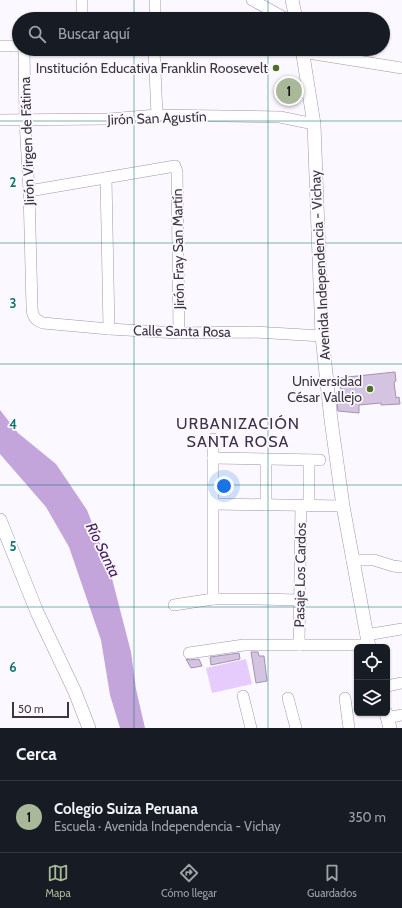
<!DOCTYPE html>
<html lang="es">
<head>
<meta charset="utf-8">
<style>
  body { margin:0; font-family:Cabin,sans-serif; background:#242831; color:#f1f3f6 }
  .controls { position:absolute; right:12px; bottom:12px; display:grid; overflow:hidden; border-radius:6px; box-shadow:0 1px 3px #0004 }
  .controls button { width:36px; height:36px; display:grid; place-items:center; padding:0; border:0; border-bottom:1px solid #363941; background:#171b24; color:#f1f3f6; font:20px sans-serif }
  .scale { position:absolute; left:12px; bottom:10px; width:57px; box-sizing:border-box; padding-left:4px; border:2px solid #3d3642; border-top:0; font-size:11px; line-height:14px; white-space:nowrap; color:#3d3642; -webkit-text-stroke:3px #fcf8ff; paint-order:stroke }
  .you { position:absolute; left:224px; top:486px; width:14px; height:14px; margin:-10px; border:3px solid #fff; border-radius:50%; background:#1a73e8; box-shadow:0 0 0 6px #1a73e833 }
  .badge { display:grid; place-items:center; width:26px; height:26px; border-radius:50%; background:#a8b898; color:#111; font-size:13px; font-weight:700 }
  .pin { position:absolute; translate:-50% -50%; border:2px solid #fff; box-shadow:0 1px 4px #0006 }
  .list { margin:0; padding:0; list-style:none }
  h2 { display:flex; justify-content:space-between; align-items:center; height:52px; margin:0; padding:0 16px; font-size:17px }
  h2 small { font-size:13px; font-weight:400; color:#9ea1a6 }
  .list li { display:grid; grid-template-columns:26px 1fr auto; gap:12px; align-items:center; box-sizing:border-box; height:72px; padding:0 16px; border-top:1px solid #363941 }
  .list b { display:block; font-size:15px; white-space:nowrap }
  .list p { margin:0; font-size:13px; white-space:nowrap; color:#9ea1a6 }
  .list em { font-size:13px; font-style:normal; color:#9ea1a6 }
  .icon { flex:none; width:22px; height:22px; fill:none; stroke:currentColor; stroke-width:2; stroke-linecap:round; stroke-linejoin:round }
  .map { position:relative; flex:none; width:402px; height:728px; overflow:hidden }
  .search { position:absolute; background:#171b24; box-shadow:0 1px 3px #0004; left:12px; right:12px; top:12px; height:44px; display:flex; align-items:center; gap:10px; box-sizing:border-box; padding:0 14px; border-radius:22px; color:#9ea1a6; font-size:15px }
  .sheet { height:124px; background:#171b24 }
  nav { display:flex; justify-content:space-around; align-items:center; box-sizing:border-box; height:56px; border-top:1px solid #363941; background:#171b24; font-size:11px; color:#9ea1a6 }
  nav a { display:grid; justify-items:center; gap:2px }
  nav .on { color:#a8b898 }
  .map>svg:first-child { display:block }
  .green { fill:#e6cbfd }
  .water { fill:#c3a5dc }
  .building { fill:#d4c4e2; stroke:#a293b0 }
  .lines { fill:none; stroke-linecap:round; stroke-linejoin:round }
  .minor-casing { stroke:#a393b0; stroke-width:12 }
  .major-casing { stroke:#a393b0; stroke-width:14 }
  .minor { stroke:#fff; stroke-width:11 }
  .major { stroke:#fff; stroke-width:13 }
  .grid { fill:none; stroke:#0f766e; stroke-width:1; stroke-opacity:0.55 }
  .poi-dot { fill:#4e6f25; stroke:#fcf8ff; stroke-width:1.5 }
  .labels { text-anchor:middle; dominant-baseline:central; stroke-width:3.5; stroke-linejoin:round; paint-order:stroke }
  .poi-label { font-size:14px; fill:#3d3642; stroke:#fcf8ff; text-anchor:end }
  .street-label { font-size:14px; fill:#3d3642; stroke:#fcf8ff }
  .water-label { font-size:15px; font-style:italic; fill:#451d5e; stroke:#fcf8ff }
  .quarter-label { font-size:16px; letter-spacing:1px; fill:#3e3149; stroke:#fcf8ff }
  .grid-label { font-size:13px; text-anchor:middle; font-weight:bold; fill:#0f766e; stroke:#fcf8ff; stroke-width:3.5; stroke-linejoin:round; paint-order:stroke }
</style>
</head>
<body>
<div class="map">
<svg width="402" height="728" viewBox="0 0 402 728">
  <rect width="100%" height="100%" fill="#fcf8ff"/>
  <path class="green" d="M 246,659 L 252,684 L 212,693 L 206,668 Z"/>
  <path class="water" d="M 0,410 L 18,433 L 56,464 L 87,510 L 109,567 L 131,652 L 136,689 L 145,728 L 120,728 L 110,695 L 101,640 L 69,547 L 46,507 L 0,454 Z"/>
  <g class="building">
    <path d="M 395,372 L 396,381 L 394,382 L 396,398 L 399,397 L 400,404 L 381,405 L 381,403 L 359,405 L 359,413 L 338,411 L 336,393 L 342,393 L 338,378 Z"/>
    <path d="M 251,652 L 258,652 L 259,656 L 264,656 L 267,681 L 256,683 Z"/>
    <path d="M 239,653 L 240,659 L 211,665 L 210,657 Z"/>
    <path d="M 186,659 L 190,660 L 199,659 L 202,666 L 191,668 Z"/>
  </g>
  <g class="lines">
    <defs>
      <g id="minor">
        <path d="M 252,0 L 287,19"/>
        <path d="M 82,19 L 82,0"/>
        <path d="M 155,19 L 155,0"/>
        <path d="M 0,46 L 19,46"/>
        <path d="M 24,49 L 25,120 L 29,191 L 32,307 C 32,316 35,320 43,323 L 109,329 L 179,333 L 254,332 L 322,336"/>
        <path d="M 154,49 L 157,115"/>
        <path d="M 302,52 L 402,68"/>
        <path d="M 0,120 L 109,119 L 157,115 L 280,117 L 314,124"/>
        <path d="M 106,178 L 109,329"/>
        <path d="M 29,191 L 175,166 L 177,172 L 179,333"/>
        <path d="M 213,439 L 213,599"/>
        <path d="M 213,458 L 320,460"/>
        <path d="M 266,459 L 266,505"/>
        <path d="M 309,460 L 309,506"/>
        <path d="M 214,504 L 343,506"/>
        <path d="M 352,560 L 374,560 L 393,566 L 402,567"/>
        <path d="M 174,605 L 213,599 L 258,599 L 300,600"/>
        <path d="M 366,635 L 402,629"/>
        <path d="M 299,645 L 301,506"/>
        <path d="M 189,653 L 244,645 L 368,645"/>
        <path d="M 387,686 L 402,683"/>
        <path d="M 243,696 L 251,728"/>
        <path d="M 288,698 L 296,728"/>
        <path d="M 345,698 L 349,728"/>
        <path d="M 387,718 L 402,715"/>
      </g>
      <g id="major">
        <path d="M 292,0 L 296,19"/>
        <path d="M 302,49 L 314,124 L 322,336 L 331,420 L 343,506 L 369,647"/>
        <path d="M 0,520 L 37,612 L 75,692 L 89,728"/>
        <path d="M 386,713 L 390,728"/>
      </g>
    </defs>
    <use href="#minor" class="minor-casing"/>
    <use href="#major" class="major-casing"/>
    <use href="#minor" class="minor"/>
    <use href="#major" class="major"/>
  </g>
  <path class="grid" d="M 134,0 L 134,19M 268,0 L 268,19M 134,49 L 134,728M 268,49 L 268,728M 0,121 L 402,121M 0,243 L 402,243M 0,364 L 402,364M 0,485 L 402,485M 0,607 L 402,607"/>
  <g class="poi-dot">
    <circle cx="276" cy="68" r="4"/>
    <circle cx="370" cy="389" r="4"/>
  </g>
  <g class="labels">
    <g class="poi-label">
      <text x="268" y="68">Institución Educativa Franklin Roosevelt</text>
      <text x="362" y="381">Universidad<tspan x="362" dy="16">César Vallejo</tspan></text>
    </g>
    <g class="street-label">
      <text transform="translate(157 118) rotate(-2)">Jirón San Agustín</text>
      <text transform="translate(27 141) rotate(-92)">Jirón Virgen de Fátima</text>
      <text transform="translate(178 249) rotate(-91)">Jirón Fray San Martín</text>
      <text transform="translate(320 265) rotate(-93)">Avenida Independencia - Vichay</text>
      <text transform="translate(182 331) rotate(1)">Calle Santa Rosa</text>
      <text transform="translate(300 575) rotate(-89)">Pasaje Los Cardos</text>
    </g>
    <g class="water-label">
      <text transform="translate(103 550) rotate(64)">Río Santa</text>
    </g>
    <g class="quarter-label">
      <text x="238" y="423">URBANIZACIÓN<tspan x="238" dy="18">SANTA ROSA</tspan></text>
    </g>
  </g>
  <g class="grid-label">
    <text x="13" y="187">2</text>
    <text x="13" y="308">3</text>
    <text x="13" y="429">4</text>
    <text x="13" y="551">5</text>
    <text x="13" y="672">6</text>
  </g>
</svg>
<div class="controls">
<button><svg class="icon" aria-label="locate" viewBox="0 0 24 24"><circle cx="12" cy="12" r="6"/><path d="M12 2v4M12 18v4M2 12h4M18 12h4"/></svg></button>
<button><svg class="icon" aria-label="layers" viewBox="0 0 24 24"><path d="M12 4l9 5-9 5-9-5zM3 14l9 5 9-5"/></svg></button>
</div>
<div class="scale">50 m</div>
<div class="you"></div>
<div class="pin badge" style="left:289px;top:91px">1</div>
<div class="search"><svg class="icon" aria-label="search" viewBox="0 0 24 24"><circle cx="10" cy="10" r="6"/><path d="M15 15l6 6"/></svg>Buscar aquí</div>
</div>
<section class="sheet">
<h2>Cerca<small></small></h2>
<ul class="list">
<li><span class="badge">1</span><div><b>Colegio Suiza Peruana</b><p>Escuela · Avenida Independencia - Vichay</p></div><em>350 m</em></li>
</ul>
</section>
<nav>
<a class="on"><svg class="icon" aria-label="map" viewBox="0 0 24 24"><path d="M3 6l6-2 6 2 6-2v14l-6 2-6-2-6 2zM9 4v14M15 6v14"/></svg>Mapa</a>
<a><svg class="icon" aria-label="directions" viewBox="0 0 24 24"><path d="M12 3l9 9-9 9-9-9zM9 14v-3h6M13 9l2 2-2 2"/></svg>Cómo llegar</a>
<a><svg class="icon" aria-label="saved" viewBox="0 0 24 24"><path d="M7 4h10v16l-5-4-5 4z"/></svg>Guardados</a>
</nav>
</body>
</html>
